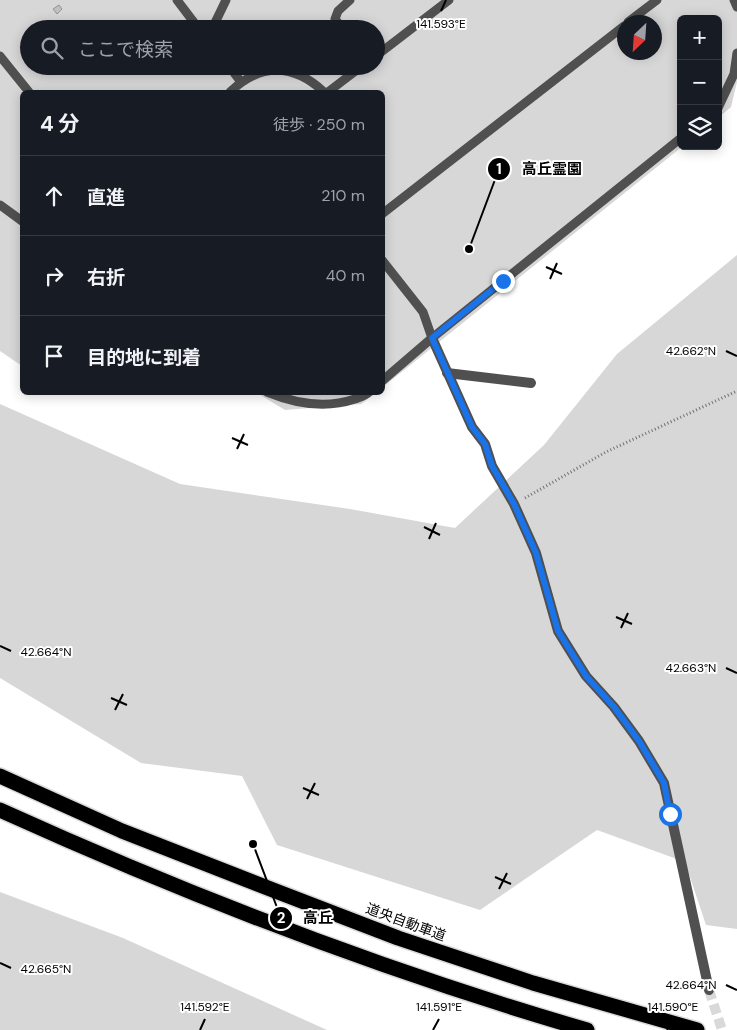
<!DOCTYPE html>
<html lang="ja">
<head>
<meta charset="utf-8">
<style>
  body { margin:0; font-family:"DM Sans","Noto Sans JP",sans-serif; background:#242831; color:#f1f3f6 }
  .controls { position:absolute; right:15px; top:15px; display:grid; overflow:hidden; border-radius:8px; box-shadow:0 2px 12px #0003 }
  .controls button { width:45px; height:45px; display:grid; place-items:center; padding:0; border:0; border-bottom:1px solid #363941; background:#171b24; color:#f1f3f6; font:25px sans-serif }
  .compass { position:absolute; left:617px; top:15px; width:45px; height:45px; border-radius:50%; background:#171b24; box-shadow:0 2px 12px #0003; rotate:205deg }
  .stop { position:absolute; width:15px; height:15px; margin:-11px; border:4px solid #1a73e8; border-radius:50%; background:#fff }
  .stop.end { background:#1a73e8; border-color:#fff; box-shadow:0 1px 5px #0008 }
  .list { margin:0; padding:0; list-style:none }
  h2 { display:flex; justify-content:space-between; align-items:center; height:65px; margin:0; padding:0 20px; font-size:21px }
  h2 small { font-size:16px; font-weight:400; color:#9ea1a6 }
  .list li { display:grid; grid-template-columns:32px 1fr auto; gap:15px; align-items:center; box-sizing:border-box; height:80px; padding:0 20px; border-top:1px solid #363941 }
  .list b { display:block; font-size:19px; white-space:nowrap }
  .list em { font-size:16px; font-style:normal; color:#9ea1a6 }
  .icon { flex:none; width:28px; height:28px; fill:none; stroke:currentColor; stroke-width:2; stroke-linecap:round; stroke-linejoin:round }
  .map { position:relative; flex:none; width:737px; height:1030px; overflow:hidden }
  .search { position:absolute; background:#171b24; box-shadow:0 2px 12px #0003; left:20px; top:20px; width:365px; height:55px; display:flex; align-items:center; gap:12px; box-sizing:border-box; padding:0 18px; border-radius:28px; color:#9ea1a6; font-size:19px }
  .panel { position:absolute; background:#171b24; box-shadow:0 2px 12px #0003; left:20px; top:90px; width:365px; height:305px; border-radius:8px }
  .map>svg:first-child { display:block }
  .green { fill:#d7d7d7; fill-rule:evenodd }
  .building { fill:#c0c0c0; stroke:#949494 }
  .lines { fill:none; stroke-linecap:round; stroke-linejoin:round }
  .minor-tunnel { stroke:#d9d9d9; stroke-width:10; stroke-dasharray:10 5; stroke-linecap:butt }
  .motorway-casing { stroke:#dbdbdb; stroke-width:18 }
  .path { stroke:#727272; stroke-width:3; stroke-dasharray:1 2.5; stroke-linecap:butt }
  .service { stroke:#505050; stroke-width:9 }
  .minor { stroke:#505050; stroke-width:10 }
  .motorway { stroke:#000; stroke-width:15 }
  .route { stroke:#1a73e8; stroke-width:6 }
  .ticks { fill:none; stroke:#000; stroke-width:2 }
  .labels { text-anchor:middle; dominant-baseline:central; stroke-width:4; stroke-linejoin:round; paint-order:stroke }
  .street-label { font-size:14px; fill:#000; stroke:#fff }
  .ticks-label { font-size:12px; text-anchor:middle; fill:#000; stroke:#fff; stroke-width:4; stroke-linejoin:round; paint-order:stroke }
  .leader { fill:none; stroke:#000; stroke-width:2 }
  .callout-dot { fill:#000; stroke:#fff; stroke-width:2 }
  .mark-label { font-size:15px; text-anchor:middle; font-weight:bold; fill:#fff }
  .callout-label { font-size:15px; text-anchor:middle; font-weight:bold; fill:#000; stroke:#fff; stroke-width:4; stroke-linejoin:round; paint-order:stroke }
</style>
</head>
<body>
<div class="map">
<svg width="737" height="1030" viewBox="0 0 737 1030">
  <rect width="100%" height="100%" fill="#fff"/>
  <g class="green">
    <path d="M 0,0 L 735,0 L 737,3 L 737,82 L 731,107 L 718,118 L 718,19 L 681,19 L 681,146 L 683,146 L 383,387 L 382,92 L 22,92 L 22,366 L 0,351 ZM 624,22 L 654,22 L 654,52 L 624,52 ZM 29,29 L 376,29 L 376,66 L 29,66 Z"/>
    <path d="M 737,255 L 737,929 L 706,925 L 685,862 L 597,830 L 480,910 L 277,845 L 242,776 L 141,763 L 0,678 L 0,404 L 180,484 L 350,509 L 455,528 L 544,445 L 617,354 Z"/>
    <path d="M 257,393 L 376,393 L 361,404 L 285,410 Z"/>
    <path d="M 0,892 L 123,938 L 327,1030 L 0,1030 Z"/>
  </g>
  <path class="building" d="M 59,5 L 62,9 L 57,14 L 53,9 Z"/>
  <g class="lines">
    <path class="minor-tunnel" d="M 709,990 L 722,1030"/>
    <defs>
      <g id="motorway">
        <path d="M 0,776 L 122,831 L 273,890 L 398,938 L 533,983 L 697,1030"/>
        <path d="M 0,810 C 190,896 387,972 587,1030"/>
      </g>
    </defs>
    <use href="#motorway" class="motorway-casing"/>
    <path class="path" d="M 525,498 L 606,452 L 737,391"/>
    <g class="service">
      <path d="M 177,0 L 199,29"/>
      <path d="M 734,0 L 737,7"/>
      <path d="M 628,22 L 657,0"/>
      <path d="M 212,29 L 226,0"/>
      <path d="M 343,29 L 335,19 L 338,11 L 350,0"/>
      <path d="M 0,56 L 29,92"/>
      <path d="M 376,56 L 449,0"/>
      <path d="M 229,66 L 241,82"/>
      <path d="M 230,92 C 260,63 293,63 324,92"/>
      <path d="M 328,92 L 362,66"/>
      <path d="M 718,108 L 734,74 L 737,53"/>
      <path d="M 0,205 L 22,221"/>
      <path d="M 382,214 L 624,26"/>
      <path d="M 382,260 L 423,312 L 432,338"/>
      <path d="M 382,381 L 432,338 L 681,138"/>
      <path d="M 267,392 C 296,404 325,409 355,399 C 360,397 365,396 369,392"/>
    </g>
    <g class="minor">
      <path d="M 432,338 L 472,427 L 485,444 L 492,466 L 514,504 L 536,553 L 558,631 L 586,676 L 614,707 L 639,741 L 664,783 L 709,990"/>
      <path d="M 447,373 L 531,383"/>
    </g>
    <use href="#motorway" class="motorway"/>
  </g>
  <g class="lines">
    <path class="route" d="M 503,281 L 432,338 L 472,427 L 485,444 L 492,466 L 514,504 L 536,553 L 558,631 L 586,676 L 614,707 L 639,741 L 664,783 L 670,814"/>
  </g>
  <path class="ticks" d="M 441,11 L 446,0M 546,267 L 562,274M 550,279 L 557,263M 726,351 L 737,356M 232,438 L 248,445M 237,449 L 244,434M 424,527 L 440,535M 429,539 L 436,523M 616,617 L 632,624M 621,628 L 628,613M 0,646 L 11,651M 726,668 L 737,673M 111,698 L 127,705M 115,710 L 123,694M 303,788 L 319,795M 307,799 L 315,783M 495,877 L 511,884M 499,889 L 507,873M 0,963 L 11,968M 726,985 L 737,990M 200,1030 L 205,1019M 433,1030 L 439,1019M 667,1030 L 673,1019"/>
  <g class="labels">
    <g class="street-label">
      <text transform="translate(406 922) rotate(20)">道央自動車道</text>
    </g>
  </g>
  <g class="ticks-label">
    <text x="441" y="28">141.593°E</text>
    <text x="691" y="355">42.662°N</text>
    <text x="46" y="656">42.664°N</text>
    <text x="691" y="672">42.663°N</text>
    <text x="46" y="973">42.665°N</text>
    <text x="691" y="989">42.664°N</text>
    <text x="205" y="1011">141.592°E</text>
    <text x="439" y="1011">141.591°E</text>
    <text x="673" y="1011">141.590°E</text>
  </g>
  <path class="leader" d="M469 249L499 169M253 844L281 918"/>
  <g class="callout-dot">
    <circle cx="469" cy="249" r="5"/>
    <circle cx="253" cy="844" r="5"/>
    <circle cx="499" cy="169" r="12"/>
    <circle cx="281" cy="918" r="12"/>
  </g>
  <g class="mark-label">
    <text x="499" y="174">1</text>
    <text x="281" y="923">2</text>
  </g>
  <g class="callout-label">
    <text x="552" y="174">高丘霊園</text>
    <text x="318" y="923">高丘</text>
  </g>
</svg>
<div class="controls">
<button>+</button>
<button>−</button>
<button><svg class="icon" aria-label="layers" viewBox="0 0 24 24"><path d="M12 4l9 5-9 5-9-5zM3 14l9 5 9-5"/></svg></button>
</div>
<svg class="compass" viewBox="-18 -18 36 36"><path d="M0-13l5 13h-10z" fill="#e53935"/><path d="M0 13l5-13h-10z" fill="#9ea1a6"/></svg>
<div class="stop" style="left:670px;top:814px"></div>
<div class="stop end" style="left:503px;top:281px"></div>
<div class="search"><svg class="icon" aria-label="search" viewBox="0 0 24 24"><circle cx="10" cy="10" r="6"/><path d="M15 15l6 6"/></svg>ここで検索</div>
<section class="panel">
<h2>4 分<small>徒歩 · 250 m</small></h2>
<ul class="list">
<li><svg class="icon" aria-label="ahead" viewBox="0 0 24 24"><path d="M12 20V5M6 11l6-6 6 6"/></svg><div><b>直進</b></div><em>210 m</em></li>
<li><svg class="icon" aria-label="right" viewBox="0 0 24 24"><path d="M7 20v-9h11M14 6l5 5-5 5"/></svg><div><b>右折</b></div><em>40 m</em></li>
<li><svg class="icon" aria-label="arrive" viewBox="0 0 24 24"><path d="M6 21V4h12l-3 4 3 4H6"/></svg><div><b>目的地に到着</b></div></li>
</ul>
</section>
</div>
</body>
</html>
